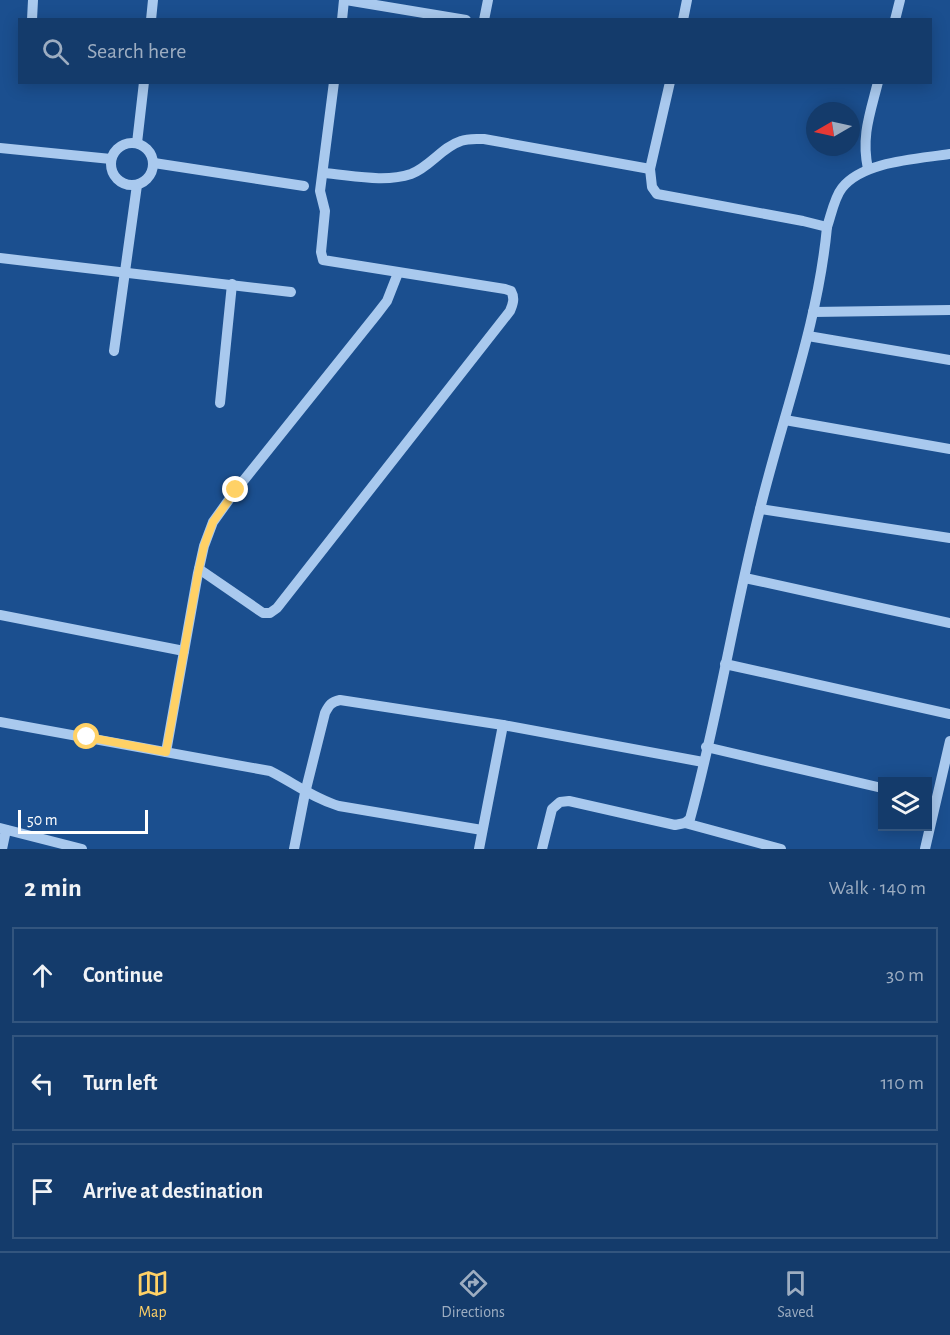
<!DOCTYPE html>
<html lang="en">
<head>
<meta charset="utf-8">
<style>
  body { margin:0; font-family:"Alegreya Sans",sans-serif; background:#1d4271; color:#f1f3f6 }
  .controls { position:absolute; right:18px; bottom:18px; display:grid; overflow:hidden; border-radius:0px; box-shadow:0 3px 15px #0003 }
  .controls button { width:54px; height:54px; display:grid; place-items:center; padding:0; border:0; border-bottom:2px solid #33557e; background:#143b6b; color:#f1f3f6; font:30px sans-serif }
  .compass { position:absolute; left:806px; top:102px; width:54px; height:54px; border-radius:50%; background:#143b6b; box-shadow:0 3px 15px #0003; rotate:261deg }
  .scale { position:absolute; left:18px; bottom:15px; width:130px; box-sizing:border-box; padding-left:6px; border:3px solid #fff; border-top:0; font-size:16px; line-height:21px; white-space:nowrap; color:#fff; -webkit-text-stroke:4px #1b4f8f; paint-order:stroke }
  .stop { position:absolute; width:18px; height:18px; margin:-14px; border:4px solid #ffd166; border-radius:50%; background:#fff }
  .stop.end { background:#ffd166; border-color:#fff; box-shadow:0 2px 6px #0008 }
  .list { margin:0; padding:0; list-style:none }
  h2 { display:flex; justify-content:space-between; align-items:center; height:78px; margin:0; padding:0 24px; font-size:26px }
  h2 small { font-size:20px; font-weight:400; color:#9dadc1 }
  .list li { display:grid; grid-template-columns:39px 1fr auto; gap:18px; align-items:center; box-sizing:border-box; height:96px; margin:0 12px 12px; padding:0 12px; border:2px solid #33557e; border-radius:0px }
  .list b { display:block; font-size:22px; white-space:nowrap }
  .list em { font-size:20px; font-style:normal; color:#9dadc1 }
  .icon { flex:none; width:33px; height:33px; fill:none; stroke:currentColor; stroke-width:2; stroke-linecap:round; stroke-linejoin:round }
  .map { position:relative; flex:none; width:950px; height:849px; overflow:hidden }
  .search { position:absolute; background:#143b6b; box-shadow:0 3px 15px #0003; left:18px; right:18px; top:18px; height:66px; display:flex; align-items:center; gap:15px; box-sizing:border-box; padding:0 21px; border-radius:0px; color:#9dadc1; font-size:22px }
  .sheet { height:402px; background:#143b6b }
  nav { display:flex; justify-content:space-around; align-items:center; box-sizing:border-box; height:84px; border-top:2px solid #33557e; background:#143b6b; font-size:16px; color:#9dadc1 }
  nav a { display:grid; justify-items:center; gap:3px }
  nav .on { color:#ffd166 }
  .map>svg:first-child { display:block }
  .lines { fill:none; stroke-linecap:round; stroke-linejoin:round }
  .minor { stroke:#a9c9ee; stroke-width:10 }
  .route { stroke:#ffd166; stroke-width:8 }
</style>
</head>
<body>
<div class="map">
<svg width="950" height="849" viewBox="0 0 950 849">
  <rect width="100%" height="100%" fill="#1b4f8f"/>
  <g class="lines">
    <g class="minor">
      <path d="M 346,0 L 466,20"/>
      <path d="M 32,20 L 33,0"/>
      <path d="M 151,20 L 153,0"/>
      <path d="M 342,20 L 344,0"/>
      <path d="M 484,20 L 488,0"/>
      <path d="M 683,20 L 687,0"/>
      <path d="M 895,20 L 900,0"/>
      <circle cx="132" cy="164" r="21"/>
      <path d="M 137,143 L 144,82"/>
      <path d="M 0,148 L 111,159"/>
      <path d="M 154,163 L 304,186"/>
      <path d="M 868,169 C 861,136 870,114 878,82"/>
      <path d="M 323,173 C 351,175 384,183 411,174 C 430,167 442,147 461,141 C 468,138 477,139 484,139 L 650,169"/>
      <path d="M 827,227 C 831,216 834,198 842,188 C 863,161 918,159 950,154"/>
      <path d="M 0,258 L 291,292"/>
      <path d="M 813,312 L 950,310"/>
      <path d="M 808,336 L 950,360"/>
      <path d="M 114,351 L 137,185"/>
      <path d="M 220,403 L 232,284"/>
      <path d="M 785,420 L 950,449"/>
      <path d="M 760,509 L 950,538"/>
      <path d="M 199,569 L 263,613 L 270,613 L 277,608 L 510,311 C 513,304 515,298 511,291 L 505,289 L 323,260 L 321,252 L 325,211 L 320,191 L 334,82"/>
      <path d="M 745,578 L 950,623"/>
      <path d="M 0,615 L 184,651"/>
      <path d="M 725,664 L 950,714"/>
      <path d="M 0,722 L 270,771 C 294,783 313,798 339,806 L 482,830"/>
      <path d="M 706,747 L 882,788"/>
      <path d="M 166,752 L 198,573 L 204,546 L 213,522 L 236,490 L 377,314 L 387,301 L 398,273"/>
      <path d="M 685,823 L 781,849"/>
      <path d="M 0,828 L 82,849"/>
      <path d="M 2,849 L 6,830"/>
      <path d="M 294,849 L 305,793 L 325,713 C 329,705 331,702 340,700 L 503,725 L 703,762"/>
      <path d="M 479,849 L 503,725"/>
      <path d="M 542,849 L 552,809 L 560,802 L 569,801 L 675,825 L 685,823 L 690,819 C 718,717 734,612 760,509 C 783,415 818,324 827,227 L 803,221 L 657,194 L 652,187 L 650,169 L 670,82"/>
      <path d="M 925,849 L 950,741"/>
    </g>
  </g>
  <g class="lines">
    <path class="route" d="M 87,737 L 166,752 L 198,573 L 204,546 L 213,522 L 236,490"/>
  </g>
</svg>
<div class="controls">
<button><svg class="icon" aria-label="layers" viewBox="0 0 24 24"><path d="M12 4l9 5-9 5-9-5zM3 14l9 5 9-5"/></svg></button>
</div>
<svg class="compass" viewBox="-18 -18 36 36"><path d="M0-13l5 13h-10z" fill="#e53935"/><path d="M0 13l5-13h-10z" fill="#9dadc1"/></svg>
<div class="scale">50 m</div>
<div class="stop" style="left:87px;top:737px"></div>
<div class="stop end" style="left:236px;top:490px"></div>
<div class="search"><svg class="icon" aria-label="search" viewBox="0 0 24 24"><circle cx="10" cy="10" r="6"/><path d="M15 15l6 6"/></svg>Search here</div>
</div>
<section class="sheet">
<h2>2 min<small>Walk · 140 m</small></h2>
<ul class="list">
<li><svg class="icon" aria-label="ahead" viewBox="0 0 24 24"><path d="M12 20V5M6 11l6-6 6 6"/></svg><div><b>Continue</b></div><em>30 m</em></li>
<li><svg class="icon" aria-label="left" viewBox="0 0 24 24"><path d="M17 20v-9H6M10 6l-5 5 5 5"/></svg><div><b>Turn left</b></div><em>110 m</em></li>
<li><svg class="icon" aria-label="arrive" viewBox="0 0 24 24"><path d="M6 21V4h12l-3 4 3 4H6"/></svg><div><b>Arrive at destination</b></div></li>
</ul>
</section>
<nav>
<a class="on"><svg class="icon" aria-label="map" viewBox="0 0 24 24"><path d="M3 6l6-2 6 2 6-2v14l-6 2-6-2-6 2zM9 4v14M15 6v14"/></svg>Map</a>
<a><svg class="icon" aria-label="directions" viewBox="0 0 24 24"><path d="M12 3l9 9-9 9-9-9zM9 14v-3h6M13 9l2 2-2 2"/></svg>Directions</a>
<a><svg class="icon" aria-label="saved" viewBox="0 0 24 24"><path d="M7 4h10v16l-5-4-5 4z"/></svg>Saved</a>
</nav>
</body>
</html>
